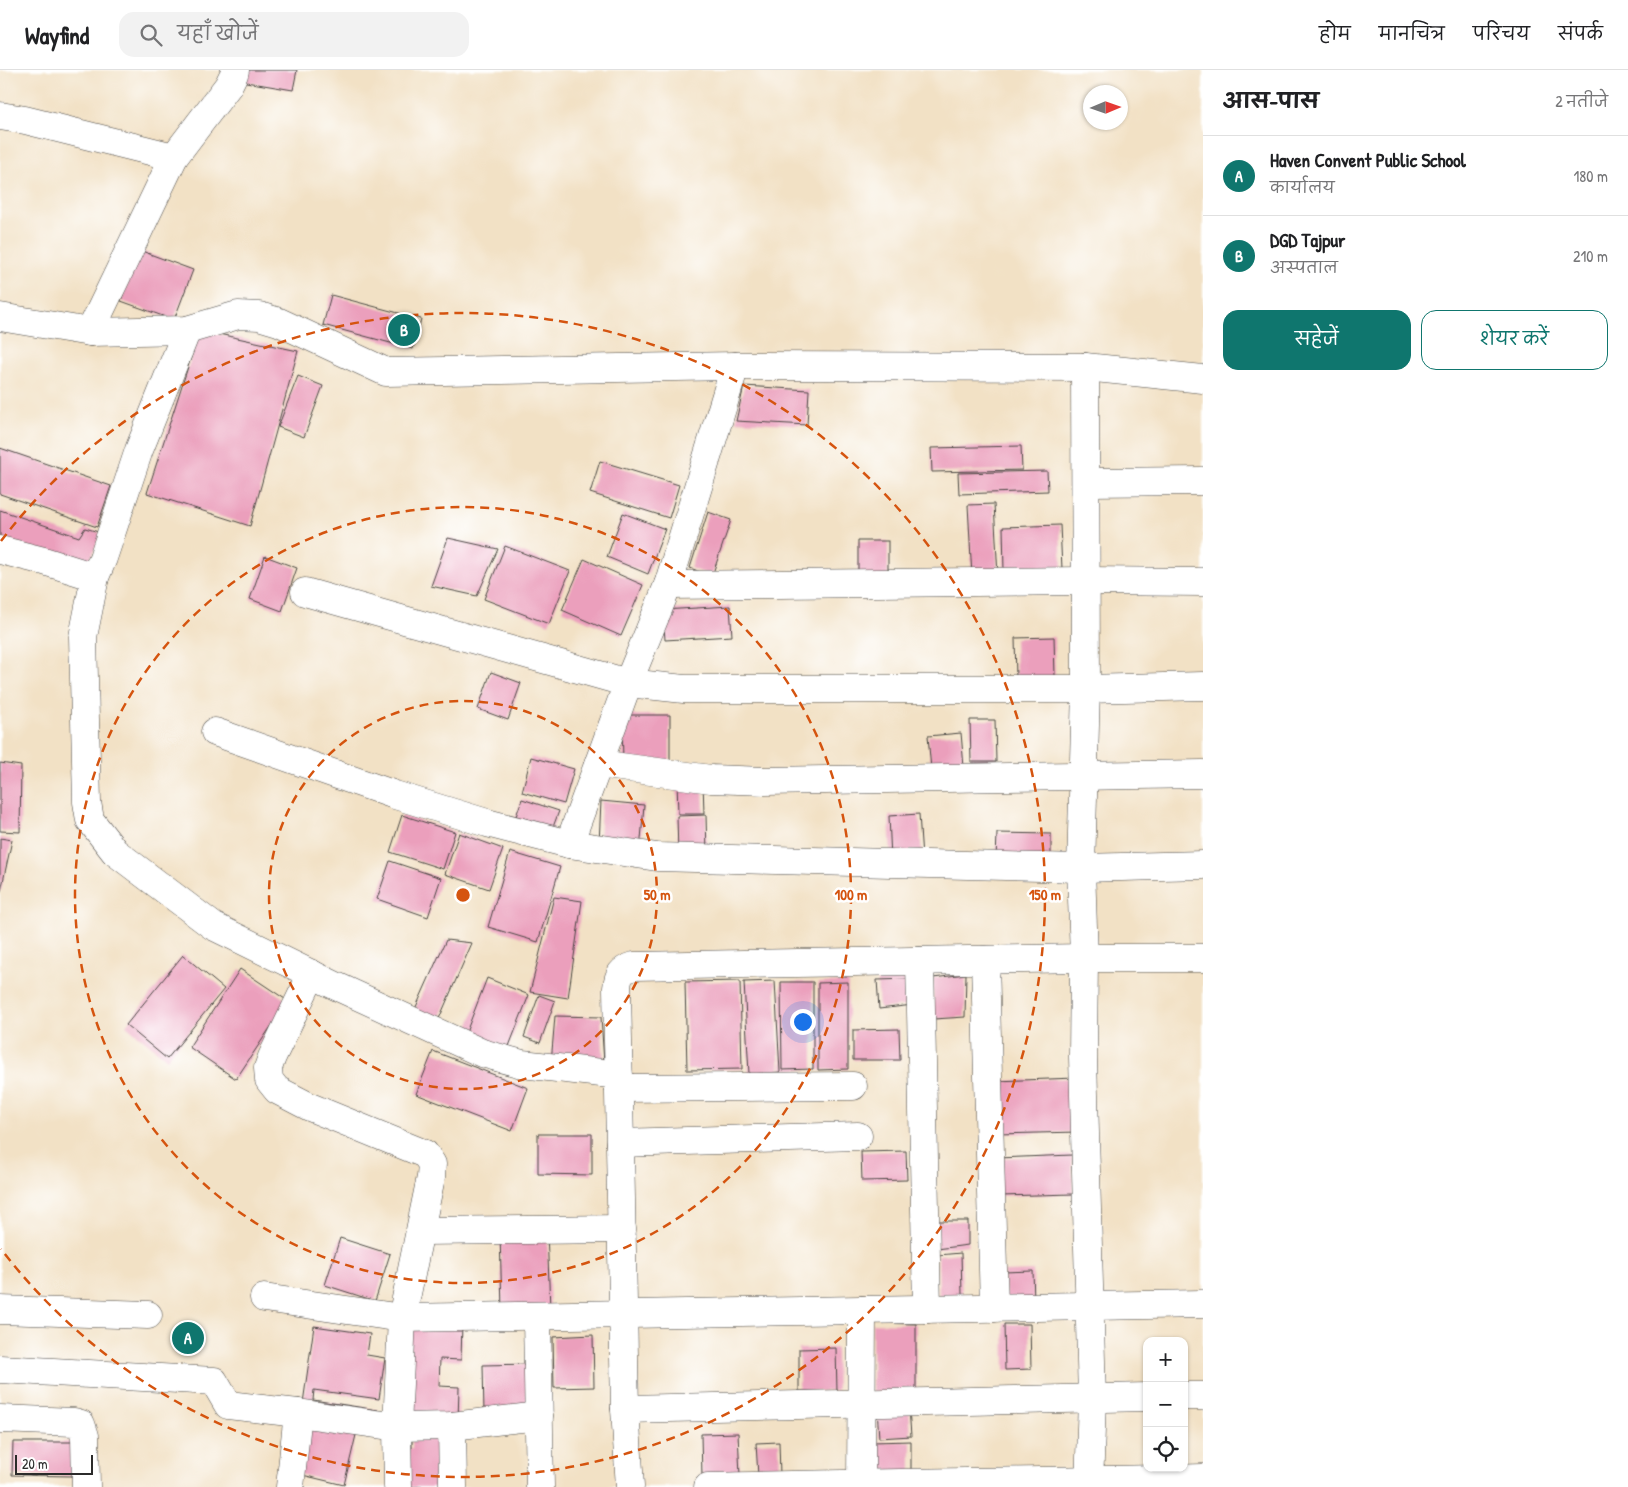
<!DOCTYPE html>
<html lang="hi">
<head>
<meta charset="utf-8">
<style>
  body { margin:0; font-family:"Patrick Hand","Playpen Sans Deva",sans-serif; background:#f2f2f2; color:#202124 }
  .controls { position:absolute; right:15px; bottom:15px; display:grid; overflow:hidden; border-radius:10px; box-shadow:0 1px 4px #0004 }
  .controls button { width:45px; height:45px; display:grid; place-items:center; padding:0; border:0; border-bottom:1px solid #e0e0e0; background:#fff; color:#202124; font:25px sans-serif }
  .compass { position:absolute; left:1083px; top:15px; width:45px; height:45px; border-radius:50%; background:#fff; box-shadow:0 1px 4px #0004; rotate:88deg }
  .scale { position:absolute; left:15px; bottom:12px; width:78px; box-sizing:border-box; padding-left:5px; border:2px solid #2b2b2b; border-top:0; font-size:14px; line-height:18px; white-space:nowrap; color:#2b2b2b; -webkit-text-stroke:4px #fff; paint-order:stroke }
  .you { position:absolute; left:802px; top:951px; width:18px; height:18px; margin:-12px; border:4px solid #fff; border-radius:50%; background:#1a73e8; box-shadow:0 0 0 8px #1a73e833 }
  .badge { display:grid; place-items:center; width:32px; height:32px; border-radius:50%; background:#0f766e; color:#fff; font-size:16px; font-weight:700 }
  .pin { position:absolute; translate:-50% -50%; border:2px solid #fff; box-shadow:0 1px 5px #0006 }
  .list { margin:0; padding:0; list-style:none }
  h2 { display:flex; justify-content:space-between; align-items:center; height:65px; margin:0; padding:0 20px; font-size:21px }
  h2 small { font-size:16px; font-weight:400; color:#757577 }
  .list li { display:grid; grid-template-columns:32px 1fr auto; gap:15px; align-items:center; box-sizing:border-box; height:80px; padding:0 20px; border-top:1px solid #e0e0e0 }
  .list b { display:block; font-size:19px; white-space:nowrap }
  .list p { margin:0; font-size:16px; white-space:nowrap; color:#757577 }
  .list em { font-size:16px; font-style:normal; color:#757577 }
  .actions { display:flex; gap:10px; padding:15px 20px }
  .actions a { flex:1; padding:11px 0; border:1px solid #0f766e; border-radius:15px; text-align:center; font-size:18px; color:#0f766e }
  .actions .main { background:#0f766e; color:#fff }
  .icon { flex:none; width:28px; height:28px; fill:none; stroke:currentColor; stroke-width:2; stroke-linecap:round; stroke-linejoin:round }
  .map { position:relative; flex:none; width:1203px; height:1417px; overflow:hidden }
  header { display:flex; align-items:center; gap:30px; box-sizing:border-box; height:70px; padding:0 25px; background:#fff; border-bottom:1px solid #e0e0e0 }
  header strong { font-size:24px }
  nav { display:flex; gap:28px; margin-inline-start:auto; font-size:18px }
  .search { width:350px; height:45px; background:#f2f2f2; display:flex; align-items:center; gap:12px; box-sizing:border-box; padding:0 18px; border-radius:15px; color:#757577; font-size:19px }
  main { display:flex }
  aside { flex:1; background:#fff }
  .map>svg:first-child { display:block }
  .building { fill:#eb9fbc }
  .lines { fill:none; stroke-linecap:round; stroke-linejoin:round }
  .minor-casing { stroke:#494642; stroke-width:29 }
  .minor { stroke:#fff; stroke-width:28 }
  .ring { fill:none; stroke:#d5540f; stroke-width:2.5; stroke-dasharray:9 6 }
  .centre { fill:#d5540f; stroke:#fff; stroke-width:2.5 }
  .ring-label { font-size:15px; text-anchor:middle; font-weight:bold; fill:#d5540f; stroke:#fff; stroke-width:5; stroke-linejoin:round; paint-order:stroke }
</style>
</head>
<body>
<header>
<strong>Wayfind</strong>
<div class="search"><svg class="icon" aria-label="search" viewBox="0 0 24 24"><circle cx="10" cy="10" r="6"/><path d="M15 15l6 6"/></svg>यहाँ खोजें</div>
<nav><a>होम</a><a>मानचित्र</a><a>परिचय</a><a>संपर्क</a></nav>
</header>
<main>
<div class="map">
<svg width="1203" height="1417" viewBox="0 0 1203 1417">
  <rect width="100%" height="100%" fill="#fff"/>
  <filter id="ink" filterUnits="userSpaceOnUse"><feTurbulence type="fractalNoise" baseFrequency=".02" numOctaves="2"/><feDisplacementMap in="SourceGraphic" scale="10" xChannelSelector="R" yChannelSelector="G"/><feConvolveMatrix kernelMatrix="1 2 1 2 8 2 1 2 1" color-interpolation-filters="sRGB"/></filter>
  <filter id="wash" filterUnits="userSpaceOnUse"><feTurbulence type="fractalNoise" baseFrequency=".0096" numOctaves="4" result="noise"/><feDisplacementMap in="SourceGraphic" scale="20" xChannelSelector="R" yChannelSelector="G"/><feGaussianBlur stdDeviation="1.12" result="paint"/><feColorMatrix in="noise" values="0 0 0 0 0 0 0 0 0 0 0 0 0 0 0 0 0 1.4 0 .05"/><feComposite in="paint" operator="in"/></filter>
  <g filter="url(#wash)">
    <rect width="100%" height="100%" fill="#f2e1c5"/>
    <g id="blocks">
      <g class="building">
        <path d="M 248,0 L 297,0 L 293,20 L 246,12 Z"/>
        <path d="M 139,180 L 193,200 L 174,250 L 121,231 Z"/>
        <path d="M 331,225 L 421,249 L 413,279 L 323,255 Z"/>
        <path d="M 200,260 L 298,281 L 250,456 L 147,423 Z"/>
        <path d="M 298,306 L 323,316 L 304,367 L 278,357 Z"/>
        <path d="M 744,316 L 809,320 L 807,355 L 736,351 Z"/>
        <path d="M 1021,376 L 1022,400 L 932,402 L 931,378 Z"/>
        <path d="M 0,378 L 111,416 L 97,457 L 0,424 Z"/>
        <path d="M 600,391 L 679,415 L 669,448 L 590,423 Z"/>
        <path d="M 1047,401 L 1048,421 L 959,424 L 958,403 Z"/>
        <path d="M 994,434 L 998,506 L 972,507 L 968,435 Z"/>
        <path d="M 0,440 L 79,467 L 85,458 L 102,463 L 86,498 L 0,467 Z"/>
        <path d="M 708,442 L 731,450 L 712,506 L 690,498 Z"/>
        <path d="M 623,443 L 665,459 L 648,504 L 607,487 Z"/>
        <path d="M 1060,455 L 1062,499 L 1004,501 L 1003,457 Z"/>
        <path d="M 448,468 L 498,479 L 477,526 L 431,516 Z"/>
        <rect x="858" y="471" width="30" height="38"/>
        <path d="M 505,476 L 570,501 L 549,554 L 484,529 Z"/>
        <path d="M 265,486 L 297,498 L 282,541 L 250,529 Z"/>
        <path d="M 584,489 L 643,515 L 621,566 L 562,540 Z"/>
        <path d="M 730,536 L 732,566 L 665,570 L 663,540 Z"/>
        <path d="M 1054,567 L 1055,607 L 1016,608 L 1015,568 Z"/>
        <path d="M 491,602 L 521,613 L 508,650 L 478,639 Z"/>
        <path d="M 622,645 L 670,645 L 670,691 L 623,692 Z"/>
        <path d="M 970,650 L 995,650 L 996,692 L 971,692 Z"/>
        <path d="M 961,663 L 964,697 L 931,699 L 928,666 Z"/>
        <path d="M 531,687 L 574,699 L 564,734 L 522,722 Z"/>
        <path d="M 0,693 L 21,696 L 20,762 L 0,761 Z"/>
        <path d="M 677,711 L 703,711 L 704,744 L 678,744 Z"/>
        <path d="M 522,729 L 559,741 L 550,765 L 513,755 Z"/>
        <path d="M 601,731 L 644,735 L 640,781 L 599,774 Z"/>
        <path d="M 919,744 L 922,787 L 891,789 L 889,746 Z"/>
        <path d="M 402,745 L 455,762 L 443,799 L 390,782 Z"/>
        <path d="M 706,745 L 707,784 L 678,785 L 677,746 Z"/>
        <path d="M 459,763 L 503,779 L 489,819 L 445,804 Z"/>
        <path d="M 997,763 L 1051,764 L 1051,791 L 996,790 Z"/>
        <path d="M 0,768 L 12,770 L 1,821 L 0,821 Z"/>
        <path d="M 510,782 L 560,797 L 538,872 L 488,857 Z"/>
        <path d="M 390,791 L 441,808 L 428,847 L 377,829 Z"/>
        <path d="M 554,827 L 582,831 L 568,928 L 530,922 Z"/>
        <path d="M 446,870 L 472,873 L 435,958 L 411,948 Z"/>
        <path d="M 183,885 L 224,919 L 167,989 L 126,955 Z"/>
        <path d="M 240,899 L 288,931 L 236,1009 L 189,977 Z"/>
        <path d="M 966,904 L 965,947 L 934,949 L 933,908 Z"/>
        <path d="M 487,908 L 529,925 L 504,989 L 462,973 Z"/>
        <path d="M 911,909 L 913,935 L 879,939 L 877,910 Z"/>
        <path d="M 740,911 L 742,999 L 687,1000 L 685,912 Z"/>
        <path d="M 775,911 L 780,1002 L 749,1004 L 744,912 Z"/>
        <path d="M 781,912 L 813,912 L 813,999 L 782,1000 Z"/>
        <path d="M 848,912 L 848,999 L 818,1000 L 818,913 Z"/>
        <path d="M 539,925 L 555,931 L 540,973 L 524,967 Z"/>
        <path d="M 555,946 L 601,947 L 604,993 L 551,993 Z"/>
        <path d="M 899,959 L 900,990 L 853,990 L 853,960 Z"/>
        <path d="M 433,981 L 528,1018 L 512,1061 L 416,1024 Z"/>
        <path d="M 1076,1008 L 1078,1062 L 997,1064 L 995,1011 Z"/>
        <path d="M 538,1064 L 592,1064 L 592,1105 L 538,1104 Z"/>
        <path d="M 906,1081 L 907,1110 L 862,1111 L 861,1082 Z"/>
        <path d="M 1072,1085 L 1073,1124 L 1000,1126 L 998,1088 Z"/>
        <path d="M 936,1151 L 968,1151 L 968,1175 L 937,1179 Z"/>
        <path d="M 547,1161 L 550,1239 L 502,1241 L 500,1162 Z"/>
        <path d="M 340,1168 L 390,1184 L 375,1231 L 325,1215 Z"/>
        <path d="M 961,1183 L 962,1225 L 939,1227 L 938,1185 Z"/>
        <path d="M 1033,1201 L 1034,1230 L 1005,1231 L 1004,1202 Z"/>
        <path d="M 410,1251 L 462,1254 L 461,1290 L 440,1289 L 439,1316 L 459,1317 L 458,1352 L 405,1349 Z"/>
        <path d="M 872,1253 L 916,1254 L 916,1323 L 872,1322 Z"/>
        <path d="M 1004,1254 L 1030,1254 L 1031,1299 L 1005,1300 Z"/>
        <path d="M 314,1256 L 370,1264 L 367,1285 L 385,1288 L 379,1329 L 314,1320 L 313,1330 L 378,1340 L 376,1351 L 302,1340 Z"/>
        <path d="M 593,1265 L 594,1317 L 554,1318 L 553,1267 Z"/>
        <path d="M 836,1278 L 837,1321 L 799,1321 L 799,1279 Z"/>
        <path d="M 531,1294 L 533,1341 L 484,1343 L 483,1295 Z"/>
        <path d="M 909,1338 L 911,1366 L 879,1368 L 877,1339 Z"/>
        <path d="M 305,1353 L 356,1365 L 344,1415 L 294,1403 Z"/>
        <path d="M 738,1363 L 740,1406 L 702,1407 L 701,1364 Z"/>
        <path d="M 444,1366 L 445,1417 L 403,1417 L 405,1378 L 412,1378 L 412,1367 Z"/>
        <path d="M 911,1371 L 911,1406 L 872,1405 L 872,1372 Z"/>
        <path d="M 13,1372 L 73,1372 L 72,1406 L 12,1405 Z"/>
        <path d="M 779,1372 L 780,1405 L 758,1406 L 756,1373 Z"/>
      </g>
    </g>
  </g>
  <g filter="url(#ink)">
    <use href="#blocks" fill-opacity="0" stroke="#494642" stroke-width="1"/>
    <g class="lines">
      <defs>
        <g id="minor">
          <path d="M 0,46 L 25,50 L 174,87"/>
          <path d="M 0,247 L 90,262 L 187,260 L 238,245 L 259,246 L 279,252 L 386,302 L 735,296 L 1085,297 L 1203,309"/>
          <path d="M 187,260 L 139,380 L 103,488 L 95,507 L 83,567 L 87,732 L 90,750 L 115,782 L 213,856 L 336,916 L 482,983 L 522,994 L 619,1005"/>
          <path d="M 90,262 L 174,87 L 228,16 L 234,4 L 235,0"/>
          <path d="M 1085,297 L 1086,619 L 1081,798 L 1084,888 L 1083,987 L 1092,1329 L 1089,1417"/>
          <path d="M 1086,412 L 1203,411"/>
          <path d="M 0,480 L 44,491 L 95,507"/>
          <path d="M 668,515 L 1084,511 L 1203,512"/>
          <path d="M 305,522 L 628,613 L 684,619 L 1086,619 L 1203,616"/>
          <path d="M 215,662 L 395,725 L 487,753 L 569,774 L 657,787 L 1081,798 L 1203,795"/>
          <path d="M 598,694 L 711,709 L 765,711 L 1203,704"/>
          <path d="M 569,774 L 628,613 L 668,515 L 735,296"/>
          <path d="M 985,890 L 994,1238"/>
          <path d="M 920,891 L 927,1239"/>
          <path d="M 312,904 L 272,987 L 268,998 L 269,1010 L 277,1020 L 310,1037 L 425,1084 L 432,1094 L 431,1107 L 402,1248 L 397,1357 L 398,1417"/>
          <path d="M 619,1018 L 853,1016"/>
          <path d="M 620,1073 L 858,1066"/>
          <path d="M 421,1161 L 622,1159"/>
          <path d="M 264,1228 L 402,1248 L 1203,1234"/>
          <path d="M 0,1240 L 148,1245"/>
          <path d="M 537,1247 L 540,1417"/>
          <path d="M 0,1299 L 214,1311 L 228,1335 L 298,1343 L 397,1357 L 452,1356 L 539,1346"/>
          <path d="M 1184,1326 L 1203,1326"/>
          <path d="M 625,1339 L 1147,1327"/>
          <path d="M 0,1349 L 74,1352 L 81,1354 L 85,1366 L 86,1417"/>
          <path d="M 452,1356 L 453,1417"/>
          <path d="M 290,1417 L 298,1343"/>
          <path d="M 630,1417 L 625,1339 L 617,918 C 618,905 621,900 634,896 L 1084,888 L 1203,888"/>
          <path d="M 708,1417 C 873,1412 1038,1412 1203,1408"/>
          <path d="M 861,1417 L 862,1240"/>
        </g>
      </defs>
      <use href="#minor" class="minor-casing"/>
      <use href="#minor" class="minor"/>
    </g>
  </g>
  <g class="ring">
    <circle cx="463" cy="825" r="194"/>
    <circle cx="463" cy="825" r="388"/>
    <path d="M1 471A582 582 0 1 1 1 1179"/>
  </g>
  <circle cx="463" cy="825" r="8" class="centre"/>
  <g class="ring-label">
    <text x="657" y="830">50 m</text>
    <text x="851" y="830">100 m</text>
    <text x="1045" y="830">150 m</text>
  </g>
</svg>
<div class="controls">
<button>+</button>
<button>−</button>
<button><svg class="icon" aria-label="locate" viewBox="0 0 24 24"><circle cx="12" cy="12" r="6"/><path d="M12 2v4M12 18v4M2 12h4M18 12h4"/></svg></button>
</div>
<svg class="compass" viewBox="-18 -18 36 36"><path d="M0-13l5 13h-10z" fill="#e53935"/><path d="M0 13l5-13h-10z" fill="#757577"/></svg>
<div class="scale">20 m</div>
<div class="you"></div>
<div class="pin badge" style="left:188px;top:1268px">A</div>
<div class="pin badge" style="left:404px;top:260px">B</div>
</div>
<aside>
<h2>आस-पास<small>2 नतीजे</small></h2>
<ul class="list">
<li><span class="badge">A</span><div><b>Haven Convent Public School</b><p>कार्यालय</p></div><em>180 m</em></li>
<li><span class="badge">B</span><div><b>DGD Tajpur</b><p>अस्पताल</p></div><em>210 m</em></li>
</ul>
<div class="actions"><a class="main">सहेजें</a><a>शेयर करें</a></div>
</aside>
</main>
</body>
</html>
